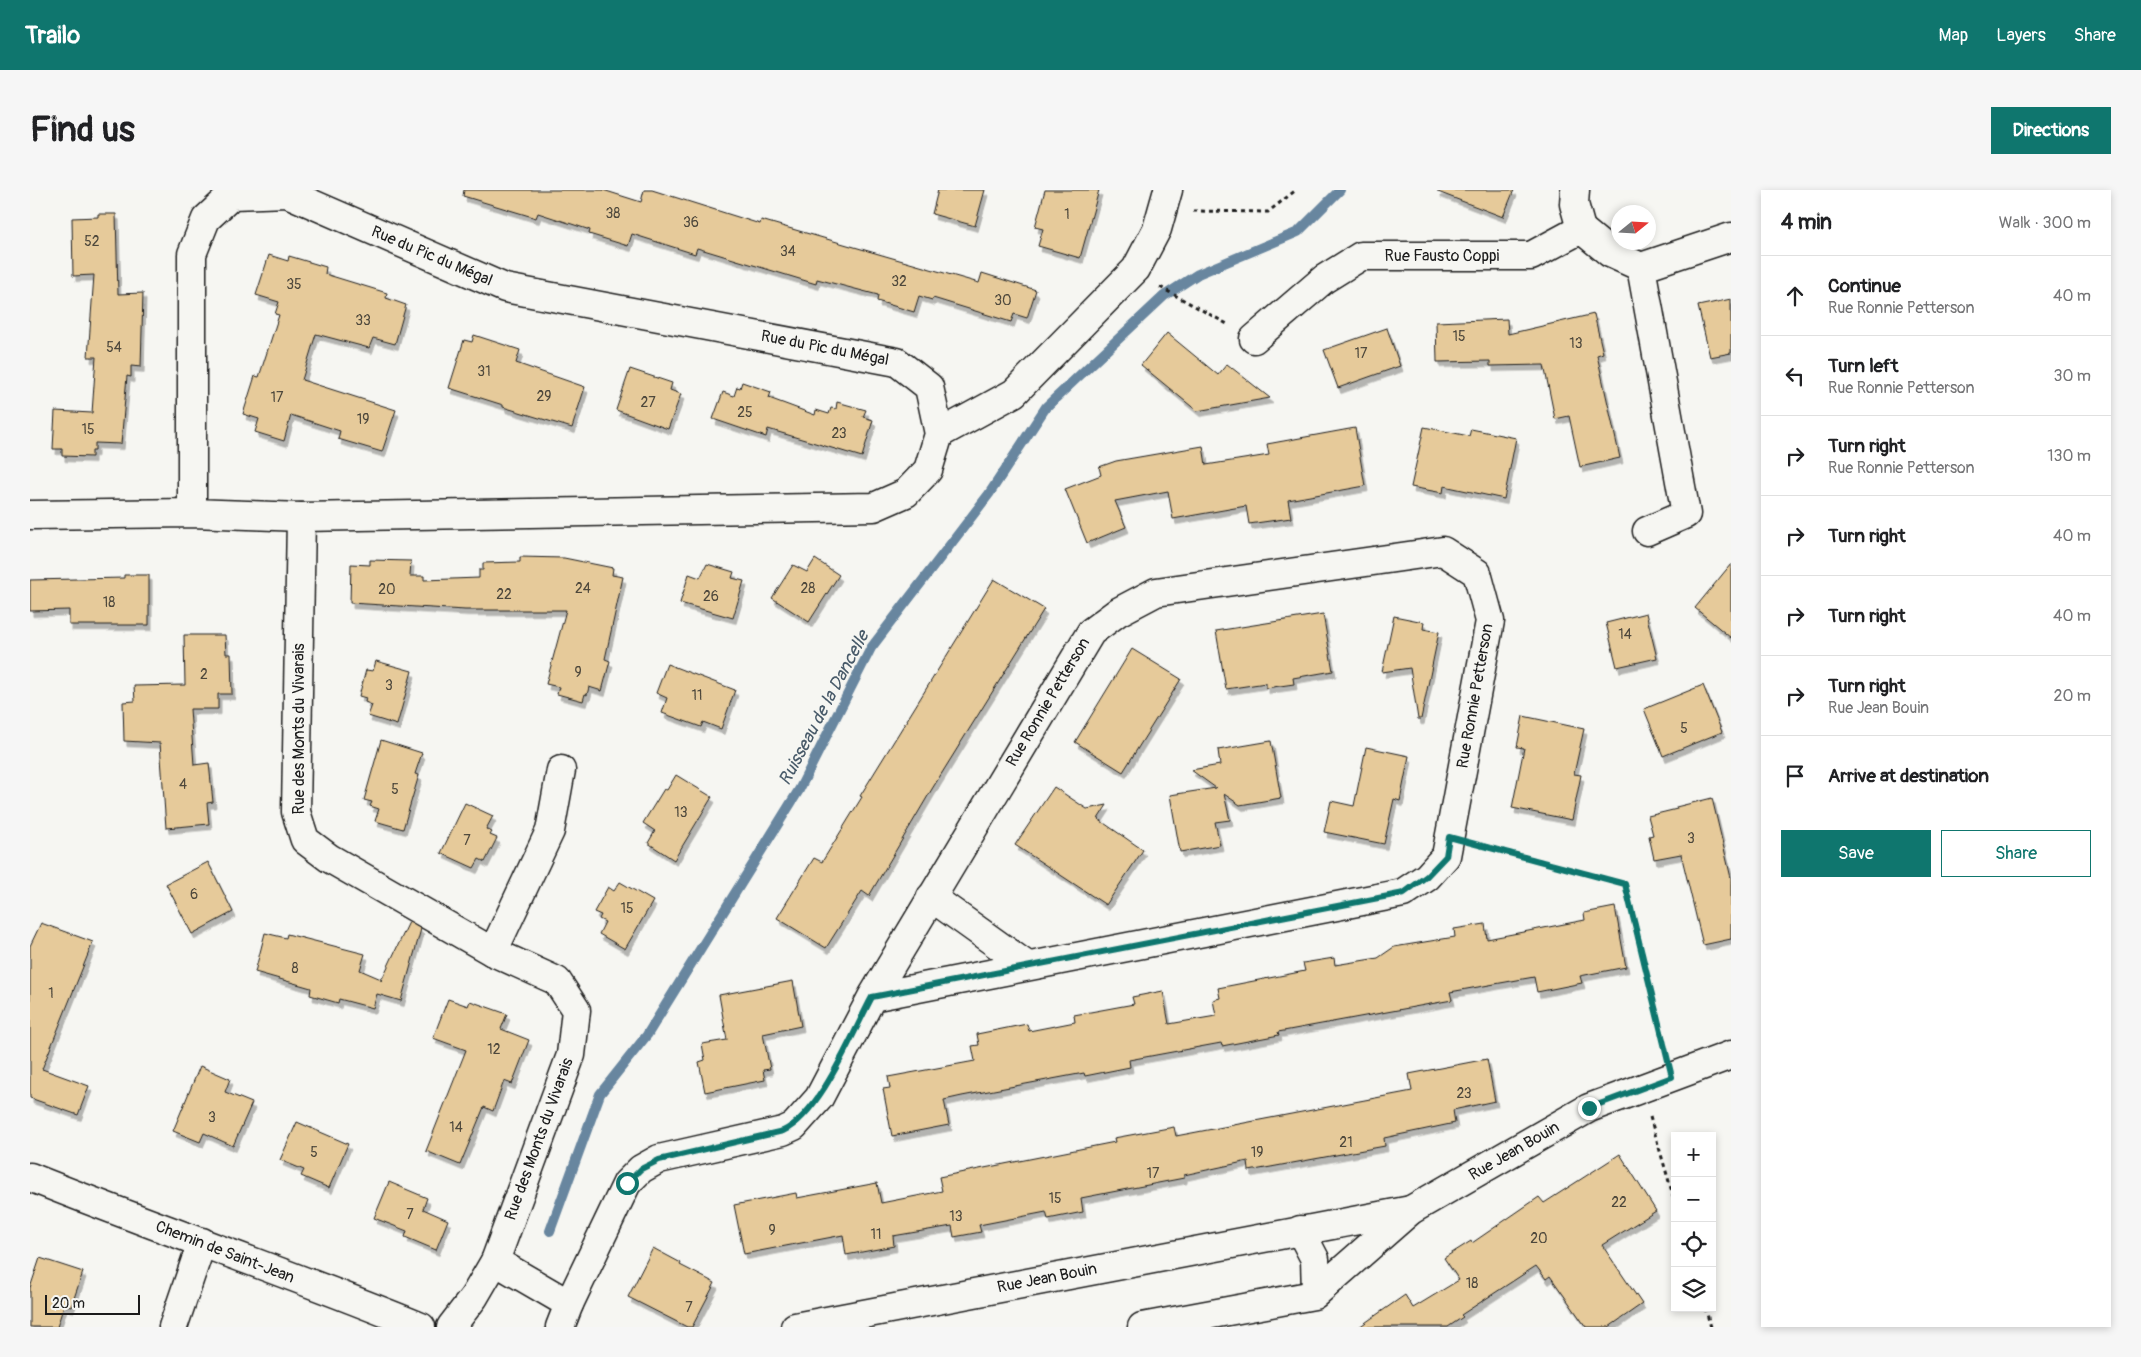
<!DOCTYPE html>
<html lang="en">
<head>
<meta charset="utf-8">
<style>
  body { margin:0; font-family:Pangolin,sans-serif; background:#f6f6f6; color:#202124 }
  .controls { position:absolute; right:15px; bottom:15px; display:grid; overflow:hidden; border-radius:0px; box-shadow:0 2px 8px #0003 }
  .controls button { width:45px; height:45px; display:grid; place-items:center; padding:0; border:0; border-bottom:1px solid #e0e0e0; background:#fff; color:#202124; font:25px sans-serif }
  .compass { position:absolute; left:1581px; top:15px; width:45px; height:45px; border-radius:50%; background:#fff; box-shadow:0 2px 8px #0003; rotate:72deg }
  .scale { position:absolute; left:15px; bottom:12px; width:95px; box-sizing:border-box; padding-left:5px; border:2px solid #1c1c1c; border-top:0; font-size:14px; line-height:18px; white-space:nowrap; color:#1c1c1c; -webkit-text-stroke:4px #f6f6f2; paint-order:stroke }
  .stop { position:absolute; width:15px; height:15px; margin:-11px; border:4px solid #0f766e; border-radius:50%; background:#fff }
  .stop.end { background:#0f766e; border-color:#fff; box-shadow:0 1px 5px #0008 }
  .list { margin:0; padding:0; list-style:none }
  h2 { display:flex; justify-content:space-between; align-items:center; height:65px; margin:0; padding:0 20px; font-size:21px }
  h2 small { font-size:16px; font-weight:400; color:#757577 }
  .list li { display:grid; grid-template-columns:32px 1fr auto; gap:15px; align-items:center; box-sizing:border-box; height:80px; padding:0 20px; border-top:1px solid #e0e0e0 }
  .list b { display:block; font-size:19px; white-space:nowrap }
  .list p { margin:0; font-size:16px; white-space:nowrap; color:#757577 }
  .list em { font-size:16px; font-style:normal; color:#757577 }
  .actions { display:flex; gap:10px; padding:15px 20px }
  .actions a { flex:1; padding:11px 0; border:1px solid #0f766e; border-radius:0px; text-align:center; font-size:18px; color:#0f766e }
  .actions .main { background:#0f766e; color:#fff }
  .icon { flex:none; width:28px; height:28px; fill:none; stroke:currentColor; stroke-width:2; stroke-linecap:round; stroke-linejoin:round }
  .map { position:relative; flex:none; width:1701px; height:1137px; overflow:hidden; border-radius:0px }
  header { display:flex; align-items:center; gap:30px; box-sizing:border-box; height:70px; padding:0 25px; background:#0f766e; color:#fff }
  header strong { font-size:24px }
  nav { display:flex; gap:28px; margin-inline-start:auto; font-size:18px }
  .intro { display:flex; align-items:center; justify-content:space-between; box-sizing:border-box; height:120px; padding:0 30px }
  h1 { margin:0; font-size:35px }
  .button { padding:12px 22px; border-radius:0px; background:#0f766e; color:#fff; font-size:18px; font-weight:700 }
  main { display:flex; gap:30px; padding:0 30px }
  aside { flex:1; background:#fff; border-radius:0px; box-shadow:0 2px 8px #0003 }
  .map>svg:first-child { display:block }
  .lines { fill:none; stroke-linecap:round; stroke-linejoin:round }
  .stream { stroke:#68869f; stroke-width:10 }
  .building { fill:#e6ca9a; stroke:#1c1c1c; filter:url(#shadow) }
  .minor-casing { stroke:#1c1c1c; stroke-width:31 }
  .path { stroke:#1c1c1c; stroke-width:3; stroke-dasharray:4 4; stroke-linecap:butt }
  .minor { stroke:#f6f6f2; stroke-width:28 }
  .route { stroke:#0f766e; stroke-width:6 }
  .labels { text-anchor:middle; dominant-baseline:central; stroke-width:4; stroke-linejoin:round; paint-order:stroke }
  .number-label { font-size:14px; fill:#4e483c }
  .street-label { font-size:16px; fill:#1c1c1c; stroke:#f6f6f2 }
  .water-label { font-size:18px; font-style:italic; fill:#485a69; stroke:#f6f6f2 }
</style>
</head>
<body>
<header>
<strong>Trailo</strong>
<nav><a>Map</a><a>Layers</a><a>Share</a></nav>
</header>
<div class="intro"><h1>Find us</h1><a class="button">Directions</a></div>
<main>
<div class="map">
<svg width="1701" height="1137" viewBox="0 0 1701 1137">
  <defs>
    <filter id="shadow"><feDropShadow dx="3" dy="5.5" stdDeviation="0" flood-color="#0004"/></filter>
  </defs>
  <rect width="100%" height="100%" fill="#f6f6f2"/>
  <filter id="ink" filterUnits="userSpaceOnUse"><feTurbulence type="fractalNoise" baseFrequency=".02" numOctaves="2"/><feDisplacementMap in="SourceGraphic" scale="10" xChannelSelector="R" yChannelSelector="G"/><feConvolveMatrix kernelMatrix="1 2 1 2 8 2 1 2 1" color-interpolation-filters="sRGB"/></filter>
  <g filter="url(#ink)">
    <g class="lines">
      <path class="stream" d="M 520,1041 L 570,904 L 617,845 L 769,600 L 841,458 L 959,304 L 1016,217 L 1134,106 L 1168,84 L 1268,42 L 1310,0"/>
    </g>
    <g class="building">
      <path d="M 434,0 L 573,0 L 611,12 L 614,0 L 622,0 L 730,34 L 731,30 L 949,93 L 952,83 L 1006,100 L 997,128 L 984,124 L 981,132 L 903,108 L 902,110 L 889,106 L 884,122 L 847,111 L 848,105 L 787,89 L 786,94 L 667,58 L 665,64 L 602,44 L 598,56 L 559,44 L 560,40 L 508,23 L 506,28 L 433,6 Z"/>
      <path d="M 908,0 L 955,0 L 945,36 L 902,24 Z"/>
      <path d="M 1015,0 L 1069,0 L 1050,68 L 1008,56 L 1013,39 L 1005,37 Z"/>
      <path d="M 1408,0 L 1484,0 L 1473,27 L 1408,2 Z"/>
      <path d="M 68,24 L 86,24 L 88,104 L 113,103 L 111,177 L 101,176 L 101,187 L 97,186 L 91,254 L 65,253 L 65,261 L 62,261 L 62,267 L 32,266 L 32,259 L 23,259 L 25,221 L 62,223 L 66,167 L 58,167 L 64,85 L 43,86 L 42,28 L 68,27 Z"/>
      <path d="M 239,65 L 258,71 L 259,66 L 296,77 L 295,84 L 357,103 L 356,108 L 376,115 L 365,154 L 343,148 L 339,158 L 286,144 L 272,190 L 366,220 L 352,262 L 308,249 L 310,241 L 261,225 L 254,251 L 225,242 L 229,229 L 213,224 L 225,186 L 229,187 L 249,125 L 245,124 L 249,112 L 226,105 Z"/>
      <path d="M 1701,109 L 1701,163 L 1680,167 L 1668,116 Z"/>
      <path d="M 1564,124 L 1573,163 L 1567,165 L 1590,268 L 1550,277 L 1539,226 L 1525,229 L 1514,175 L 1460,176 L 1460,171 L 1407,172 L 1406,132 L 1477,129 L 1478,144 Z"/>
      <path d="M 1357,138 L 1370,176 L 1308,198 L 1294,160 Z"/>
      <path d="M 1137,143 L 1188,185 L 1197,174 L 1240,208 L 1167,221 L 1111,175 Z"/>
      <path d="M 444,145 L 490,160 L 486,173 L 555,197 L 542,238 L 473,217 L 473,215 L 419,198 L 434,150 L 442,152 Z"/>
      <path d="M 600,179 L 642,193 L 640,200 L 651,204 L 638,239 L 586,220 Z"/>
      <path d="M 712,192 L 741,202 L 739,208 L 785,225 L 786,220 L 799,224 L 801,218 L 806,219 L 807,212 L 836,220 L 833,227 L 843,230 L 832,267 L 738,239 L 736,247 L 683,229 L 693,202 L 704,206 L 707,197 L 710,198 Z"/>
      <path d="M 1394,237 L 1439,246 L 1441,239 L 1486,248 L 1474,309 L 1414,296 L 1413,303 L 1381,297 Z"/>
      <path d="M 1325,238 L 1335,296 L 1258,310 L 1261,328 L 1219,334 L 1216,316 L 1143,329 L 1138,301 L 1085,311 L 1096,337 L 1057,353 L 1035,299 L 1071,285 L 1069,277 L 1086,271 L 1173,256 L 1176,275 L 1239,265 L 1237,254 Z"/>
      <path d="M 490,367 L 534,368 L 583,378 L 582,385 L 593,387 L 575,469 L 580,471 L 572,501 L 559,497 L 557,505 L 555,504 L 553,511 L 527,504 L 529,497 L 516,494 L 536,420 L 435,420 L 320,413 L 321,374 L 340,375 L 340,370 L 381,371 L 380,386 L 394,386 L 394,390 L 449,388 L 449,380 L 453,380 L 453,373 L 490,372 Z"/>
      <path d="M 785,369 L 809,385 L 779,432 L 742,408 L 763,375 L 777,382 Z"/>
      <path d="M 677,374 L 704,382 L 702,388 L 714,391 L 703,428 L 650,413 L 659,384 L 670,388 Z"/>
      <path d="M 1701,374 L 1701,448 L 1665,418 Z"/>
      <path d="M 94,385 L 119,385 L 119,435 L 39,435 L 39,420 L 0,421 L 0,390 L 94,388 Z"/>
      <path d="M 964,389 L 1014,419 L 902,599 L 839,706 L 832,701 L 796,758 L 747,728 L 784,668 L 792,672 L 832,607 L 830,606 Z"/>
      <path d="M 1616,423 L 1627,468 L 1587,477 L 1576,433 Z"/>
      <path d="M 1293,424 L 1303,481 L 1263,488 L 1264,494 L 1236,498 L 1236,493 L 1196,499 L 1186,441 Z"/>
      <path d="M 1364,426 L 1394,432 L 1393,439 L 1409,442 L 1391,529 L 1388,529 L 1380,478 L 1352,482 Z"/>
      <path d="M 154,445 L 195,445 L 196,464 L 201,464 L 202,504 L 188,504 L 188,519 L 160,519 L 164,575 L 179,573 L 183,612 L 177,613 L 179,634 L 136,638 L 130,553 L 94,551 L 93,512 L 105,511 L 104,496 L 155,495 Z"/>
      <path d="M 1102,459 L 1151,489 L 1093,582 L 1045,552 Z"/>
      <path d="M 346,471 L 382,481 L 367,535 L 338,526 L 342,515 L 335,512 L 336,508 L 329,506 L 336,480 L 343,481 Z"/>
      <path d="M 637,474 L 705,500 L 691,539 L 673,532 L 671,537 L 632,523 L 637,508 L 626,503 Z"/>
      <path d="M 1673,495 L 1692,542 L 1633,566 L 1614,519 Z"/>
      <path d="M 1493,526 L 1554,539 L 1544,584 L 1551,585 L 1542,630 L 1482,618 L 1494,558 L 1487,557 Z"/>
      <path d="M 351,550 L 392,563 L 385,584 L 389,585 L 373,639 L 345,631 L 349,619 L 340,616 L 342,612 L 334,610 Z"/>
      <path d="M 1241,551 L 1251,608 L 1210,615 L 1194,604 L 1200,630 L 1185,632 L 1190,655 L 1150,662 L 1140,605 L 1186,598 L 1161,580 L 1190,575 L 1188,560 Z"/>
      <path d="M 1336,557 L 1379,566 L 1370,611 L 1364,609 L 1354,654 L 1294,642 L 1301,611 L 1324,616 Z"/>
      <path d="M 646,585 L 682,607 L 644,670 L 618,653 L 625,641 L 613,633 L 634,599 L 637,600 Z"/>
      <path d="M 1024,597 L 1057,619 L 1077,615 L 1068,629 L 1113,660 L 1076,715 L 985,655 Z"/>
      <path d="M 1682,608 L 1701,688 L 1701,749 L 1673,755 L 1651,664 L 1624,669 L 1619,646 L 1623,645 L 1618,626 L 1647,619 L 1646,617 Z"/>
      <path d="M 435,613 L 463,626 L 456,639 L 462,642 L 460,645 L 467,648 L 455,672 L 449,669 L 444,678 L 411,663 Z"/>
      <path d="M 178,672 L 203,722 L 162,744 L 136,694 Z"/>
      <path d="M 590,692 L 623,711 L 595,759 L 569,744 L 575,732 L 569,729 L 571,725 L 564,722 L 578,697 L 584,701 Z"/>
      <path d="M 1585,717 L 1596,777 L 1550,786 L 1552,793 L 1507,802 L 1504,787 L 1420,802 L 1422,810 L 1248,842 L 1249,845 L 1192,856 L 1191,853 L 1099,870 L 1100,877 L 1055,886 L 1054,883 L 932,906 L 914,910 L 919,935 L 862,946 L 853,899 L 860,898 L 858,887 L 945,871 L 942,856 L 949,855 L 947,844 L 997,834 L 999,841 L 1045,832 L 1044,825 L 1104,814 L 1102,807 L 1133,801 L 1139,834 L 1186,826 L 1183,810 L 1190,808 L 1188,798 L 1275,781 L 1273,773 L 1304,768 L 1305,775 L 1348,768 L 1364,757 L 1425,747 L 1424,739 L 1455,734 L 1457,749 L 1555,730 L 1554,723 Z"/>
      <path d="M 379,732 L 391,739 L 371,811 L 347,804 L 343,818 L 309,809 L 308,813 L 280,805 L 281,798 L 225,782 L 235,743 L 256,748 L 257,744 L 335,764 L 330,780 L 351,789 L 351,791 Z"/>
      <path d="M 11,733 L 63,752 L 12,879 L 59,896 L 48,925 L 0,908 L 0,756 Z"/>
      <path d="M 763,791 L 771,836 L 733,844 L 740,879 L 733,880 L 735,890 L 675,902 L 669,872 L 675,870 L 672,854 L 697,850 L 689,805 Z"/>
      <path d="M 418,809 L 438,816 L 440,811 L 477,824 L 471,839 L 499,850 L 482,894 L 474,891 L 463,921 L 454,917 L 430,975 L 396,961 L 436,860 L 403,848 Z"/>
      <path d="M 1457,869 L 1465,911 L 1423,920 L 1425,933 L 1354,948 L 1355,956 L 1219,981 L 1218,971 L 1154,985 L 1154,988 L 1051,1008 L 1053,1022 L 1018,1029 L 1016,1022 L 949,1035 L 951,1042 L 924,1047 L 922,1036 L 863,1046 L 864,1056 L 816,1065 L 813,1045 L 714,1064 L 704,1015 L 766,1003 L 767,1008 L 847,993 L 851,1013 L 912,1001 L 909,987 L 1085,952 L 1084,948 L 1144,937 L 1146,946 L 1382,901 L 1379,884 Z"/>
      <path d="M 170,876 L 200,889 L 195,902 L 222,913 L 203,956 L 174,943 L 170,952 L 143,941 Z"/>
      <path d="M 267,932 L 318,954 L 299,998 L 271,986 L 274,980 L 250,970 Z"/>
      <path d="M 1590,964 L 1626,1021 L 1572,1055 L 1612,1114 L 1579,1137 L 1556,1137 L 1520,1086 L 1516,1089 L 1506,1076 L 1431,1125 L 1433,1127 L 1418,1137 L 1329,1137 L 1375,1105 L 1383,1118 L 1429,1090 L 1414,1068 L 1441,1051 L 1442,1053 L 1509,1007 L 1514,1013 Z"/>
      <path d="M 359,992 L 397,1008 L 393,1019 L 418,1030 L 406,1060 L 375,1047 L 377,1041 L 344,1028 Z"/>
      <path d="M 623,1058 L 651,1073 L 650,1075 L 685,1093 L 662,1137 L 657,1137 L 598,1107 Z"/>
      <path d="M 10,1068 L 53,1082 L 41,1117 L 34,1115 L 27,1137 L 0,1137 L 0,1098 Z"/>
    </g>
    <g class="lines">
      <defs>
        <g id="minor">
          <path d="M 1545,0 L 1544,14 L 1551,39"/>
          <path d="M 1611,77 L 1656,324 L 1617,341"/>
          <path d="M 1224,149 L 1294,89 L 1331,66 L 1501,66 L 1551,39 L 1580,63 L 1611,77 L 1701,47"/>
          <path d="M 909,244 L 984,203 L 1106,79 L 1127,39 L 1138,0"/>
          <path d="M 0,325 L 162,323 L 271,327 L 844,317 L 876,303 L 898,280 L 909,244 L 899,197 L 867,172 L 475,98 L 257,3 L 202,5 L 176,29 L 162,64 L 162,323"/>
          <path d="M 271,327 L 266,622 L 275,650 L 299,668 L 463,762 L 527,791 L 546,820 L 541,865 L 465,1071 L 444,1107 L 421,1137"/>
          <path d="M 901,707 L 996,775"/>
          <path d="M 463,762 L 520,641 L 531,580"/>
          <path d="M 0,987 C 129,1039 262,1084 391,1137"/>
          <path d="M 1270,1040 L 1285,1069 L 1286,1103"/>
          <path d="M 465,1071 L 539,1114 L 530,1137"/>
          <path d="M 539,1114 L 597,993 L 611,979 L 629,969 L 753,941 L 764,936 L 789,908 L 842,807 L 1061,442 L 1088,422 L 1126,402 L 1413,361 L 1447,383 L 1460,431 L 1416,666 L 1397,687 L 1373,703 L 842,807"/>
          <path d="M 143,1137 L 172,1052"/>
          <path d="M 765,1137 L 1381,1020"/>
          <path d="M 1112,1137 L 1284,1105 L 1381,1020 L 1559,918 L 1701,865"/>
        </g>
      </defs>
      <use href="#minor" class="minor-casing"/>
      <g class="path">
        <path d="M 1163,21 L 1238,22 L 1266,0"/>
        <path d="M 1130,97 L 1199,135"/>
        <path d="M 1447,654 L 1595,694 L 1635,857"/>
        <path d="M 1620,927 L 1645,1012"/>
        <path d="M 1675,1118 L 1681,1137"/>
      </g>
      <use href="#minor" class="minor"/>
    </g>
  </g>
  <g class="lines" filter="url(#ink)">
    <path class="route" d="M 597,993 L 611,979 L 629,970 L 753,941 C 791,923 822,844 842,807 L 1374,703 L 1397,686 L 1416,666 L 1419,647 L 1595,694 L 1642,887 L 1559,918"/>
  </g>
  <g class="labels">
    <g class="number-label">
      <text x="583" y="23">38</text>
      <text x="1037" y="24">1</text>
      <text x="661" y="32">36</text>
      <text x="62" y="51">52</text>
      <text x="758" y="61">34</text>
      <text x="869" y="91">32</text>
      <text x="264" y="94">35</text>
      <text x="973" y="110">30</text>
      <text x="333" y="130">33</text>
      <text x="1429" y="146">15</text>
      <text x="1546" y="153">13</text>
      <text x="84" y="157">54</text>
      <text x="1331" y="163">17</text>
      <text x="454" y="181">31</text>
      <text x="514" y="206">29</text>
      <text x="247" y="207">17</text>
      <text x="618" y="212">27</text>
      <text x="715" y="222">25</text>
      <text x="333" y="229">19</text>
      <text x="58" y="239">15</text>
      <text x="809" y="243">23</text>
      <text x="553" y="398">24</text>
      <text x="778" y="398">28</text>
      <text x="357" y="399">20</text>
      <text x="474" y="404">22</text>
      <text x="681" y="406">26</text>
      <text x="79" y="412">18</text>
      <text x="1595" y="444">14</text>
      <text x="548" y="482">9</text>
      <text x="174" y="484">2</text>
      <text x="359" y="495">3</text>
      <text x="667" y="505">11</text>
      <text x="1654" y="538">5</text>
      <text x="153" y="594">4</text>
      <text x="365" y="599">5</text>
      <text x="651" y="622">13</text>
      <text x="1661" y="648">3</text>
      <text x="437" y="650">7</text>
      <text x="164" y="704">6</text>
      <text x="597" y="718">15</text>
      <text x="265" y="778">8</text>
      <text x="21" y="803">1</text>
      <text x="464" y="859">12</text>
      <text x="1434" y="903">23</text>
      <text x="182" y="927">3</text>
      <text x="426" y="937">14</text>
      <text x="1316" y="952">21</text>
      <text x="284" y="962">5</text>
      <text x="1227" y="962">19</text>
      <text x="1123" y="983">17</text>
      <text x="1025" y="1008">15</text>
      <text x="1589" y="1012">22</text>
      <text x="380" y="1024">7</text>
      <text x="926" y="1026">13</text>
      <text x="742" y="1040">9</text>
      <text x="846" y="1044">11</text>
      <text x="1509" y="1048">20</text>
      <text x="1442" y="1093">18</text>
      <text x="659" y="1117">7</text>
    </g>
    <g class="street-label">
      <text transform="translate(402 66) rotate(23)">Rue du Pic du Mégal</text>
      <text x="1412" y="66">Rue Fausto Coppi</text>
      <text transform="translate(795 158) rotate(11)">Rue du Pic du Mégal</text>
      <text transform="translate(1445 506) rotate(-80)">Rue Ronnie Petterson</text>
      <text transform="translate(1018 512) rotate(-59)">Rue Ronnie Petterson</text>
      <text transform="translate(269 539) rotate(-90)">Rue des Monts du Vivarais</text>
      <text transform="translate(509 949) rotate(-70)">Rue des Monts du Vivarais</text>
      <text transform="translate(1484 961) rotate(-30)">Rue Jean Bouin</text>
      <text transform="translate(195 1062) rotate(21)">Chemin de Saint-Jean</text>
      <text transform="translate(1017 1088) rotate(-11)">Rue Jean Bouin</text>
    </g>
    <g class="water-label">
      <text transform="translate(794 518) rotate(-62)">Ruisseau de la Dancelle</text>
    </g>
  </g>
</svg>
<div class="controls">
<button>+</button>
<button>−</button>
<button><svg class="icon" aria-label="locate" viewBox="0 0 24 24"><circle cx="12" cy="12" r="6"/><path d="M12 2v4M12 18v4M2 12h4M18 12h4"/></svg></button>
<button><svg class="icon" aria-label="layers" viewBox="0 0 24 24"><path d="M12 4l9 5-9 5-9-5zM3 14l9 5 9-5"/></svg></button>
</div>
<svg class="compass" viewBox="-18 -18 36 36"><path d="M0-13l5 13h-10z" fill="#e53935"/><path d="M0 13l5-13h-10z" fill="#757577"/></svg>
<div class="scale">20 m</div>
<div class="stop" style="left:597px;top:993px"></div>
<div class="stop end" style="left:1559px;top:918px"></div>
</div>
<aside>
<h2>4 min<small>Walk · 300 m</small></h2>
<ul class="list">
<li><svg class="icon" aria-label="ahead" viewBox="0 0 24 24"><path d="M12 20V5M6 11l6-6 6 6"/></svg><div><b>Continue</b><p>Rue Ronnie Petterson</p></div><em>40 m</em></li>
<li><svg class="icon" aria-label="left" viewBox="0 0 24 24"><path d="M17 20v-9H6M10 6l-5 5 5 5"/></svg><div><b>Turn left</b><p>Rue Ronnie Petterson</p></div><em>30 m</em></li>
<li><svg class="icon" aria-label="right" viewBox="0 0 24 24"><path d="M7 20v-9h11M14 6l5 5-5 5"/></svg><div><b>Turn right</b><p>Rue Ronnie Petterson</p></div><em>130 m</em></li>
<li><svg class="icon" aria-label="right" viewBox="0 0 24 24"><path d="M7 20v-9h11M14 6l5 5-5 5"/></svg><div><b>Turn right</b></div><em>40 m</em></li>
<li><svg class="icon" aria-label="right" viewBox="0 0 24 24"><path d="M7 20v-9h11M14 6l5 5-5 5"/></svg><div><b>Turn right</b></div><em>40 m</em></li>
<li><svg class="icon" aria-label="right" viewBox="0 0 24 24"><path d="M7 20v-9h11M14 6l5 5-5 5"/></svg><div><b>Turn right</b><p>Rue Jean Bouin</p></div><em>20 m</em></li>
<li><svg class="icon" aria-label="arrive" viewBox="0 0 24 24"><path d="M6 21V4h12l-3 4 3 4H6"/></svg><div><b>Arrive at destination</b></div></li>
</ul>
<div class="actions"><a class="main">Save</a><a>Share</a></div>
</aside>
</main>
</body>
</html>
